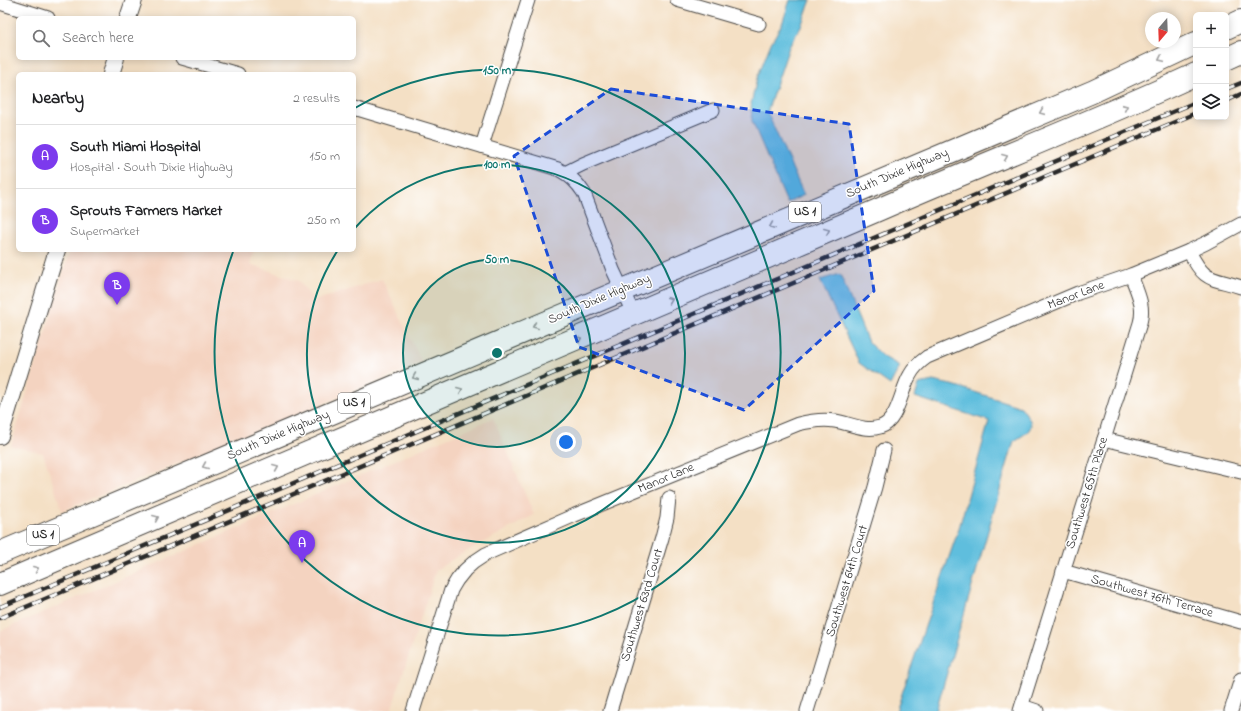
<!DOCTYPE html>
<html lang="en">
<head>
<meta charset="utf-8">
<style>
  body { margin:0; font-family:"Indie Flower",sans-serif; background:#f6f6f6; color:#202124 }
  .controls { position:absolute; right:12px; top:12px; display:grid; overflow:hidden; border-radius:6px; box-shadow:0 2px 10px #0003 }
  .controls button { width:36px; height:36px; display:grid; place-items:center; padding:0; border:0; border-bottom:1px solid #e0e0e0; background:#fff; color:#202124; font:20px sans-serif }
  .compass { position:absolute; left:1145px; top:12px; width:36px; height:36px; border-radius:50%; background:#fff; box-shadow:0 2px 10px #0003; rotate:199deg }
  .you { position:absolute; left:566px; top:442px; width:14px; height:14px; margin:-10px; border:3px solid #fff; border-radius:50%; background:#1a73e8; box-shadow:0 0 0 6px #1a73e833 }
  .badge { display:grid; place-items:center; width:26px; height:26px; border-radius:50%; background:#7c3aed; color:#fff; font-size:13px; font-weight:700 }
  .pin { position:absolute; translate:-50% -33px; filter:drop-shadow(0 1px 2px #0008) }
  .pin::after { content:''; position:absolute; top:21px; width:14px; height:12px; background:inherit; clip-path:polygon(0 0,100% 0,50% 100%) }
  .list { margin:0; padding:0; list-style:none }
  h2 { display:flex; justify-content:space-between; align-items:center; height:52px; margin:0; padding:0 16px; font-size:17px }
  h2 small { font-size:13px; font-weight:400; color:#757577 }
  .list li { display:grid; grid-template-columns:26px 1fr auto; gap:12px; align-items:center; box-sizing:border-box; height:64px; padding:0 16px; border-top:1px solid #e0e0e0 }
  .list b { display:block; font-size:15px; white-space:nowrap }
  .list p { margin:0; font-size:13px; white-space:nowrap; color:#757577 }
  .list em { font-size:13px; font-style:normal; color:#757577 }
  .icon { flex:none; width:22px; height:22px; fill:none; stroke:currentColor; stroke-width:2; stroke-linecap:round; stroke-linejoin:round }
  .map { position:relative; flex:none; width:1241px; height:711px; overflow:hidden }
  .search { position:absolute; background:#fff; box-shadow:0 2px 10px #0003; left:16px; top:16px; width:340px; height:44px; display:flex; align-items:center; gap:10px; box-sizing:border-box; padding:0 14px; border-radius:6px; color:#757577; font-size:15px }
  .panel { position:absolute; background:#fff; box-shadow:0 2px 10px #0003; left:16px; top:72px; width:340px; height:180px; border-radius:6px }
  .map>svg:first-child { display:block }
  .built { fill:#f4d3c0 }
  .water { fill:#5fbedd; stroke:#457484 }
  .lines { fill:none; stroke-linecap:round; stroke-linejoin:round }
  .minor-casing { stroke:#494642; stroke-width:15 }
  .tertiary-casing { stroke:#494642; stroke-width:18 }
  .trunk-casing { stroke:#494642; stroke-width:24 }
  .minor { stroke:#fff; stroke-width:13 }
  .tertiary { stroke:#fff; stroke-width:16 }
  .trunk { stroke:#fff; stroke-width:22 }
  .rail-casing { stroke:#2b2b2b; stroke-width:4.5 }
  .rail { stroke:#fff; stroke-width:3; stroke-dasharray:9; stroke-linecap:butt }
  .oneway { stroke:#a0a0a0 }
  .marked { fill:#1d4ed8; fill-opacity:0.2; stroke:#1d4ed8; stroke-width:3; stroke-dasharray:8 5; stroke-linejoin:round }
  .ring { fill:none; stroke:#0f766e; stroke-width:2 }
  .labels { text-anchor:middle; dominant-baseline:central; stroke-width:3; stroke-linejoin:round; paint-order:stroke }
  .shield { fill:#fff; stroke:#6b6b6b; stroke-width:1 }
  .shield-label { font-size:12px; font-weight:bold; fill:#2b2b2b }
  .street-label { font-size:13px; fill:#2b2b2b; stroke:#fff }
  .centre { fill:#0f766e; stroke:#fff; stroke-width:2 }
  .ring-label { font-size:12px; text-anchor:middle; font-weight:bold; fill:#0f766e; stroke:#fff; stroke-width:3; stroke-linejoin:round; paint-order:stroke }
</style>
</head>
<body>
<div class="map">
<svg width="1241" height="711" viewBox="0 0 1241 711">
  <rect width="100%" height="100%" fill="#fff"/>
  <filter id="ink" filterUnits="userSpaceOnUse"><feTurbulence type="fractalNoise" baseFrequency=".025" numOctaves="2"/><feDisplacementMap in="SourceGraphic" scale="8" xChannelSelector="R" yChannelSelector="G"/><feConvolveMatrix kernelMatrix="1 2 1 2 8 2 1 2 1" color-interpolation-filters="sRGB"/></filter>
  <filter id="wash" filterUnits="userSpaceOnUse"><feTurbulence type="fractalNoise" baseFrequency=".012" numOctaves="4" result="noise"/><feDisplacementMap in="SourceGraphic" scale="16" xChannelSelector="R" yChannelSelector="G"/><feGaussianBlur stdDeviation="0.9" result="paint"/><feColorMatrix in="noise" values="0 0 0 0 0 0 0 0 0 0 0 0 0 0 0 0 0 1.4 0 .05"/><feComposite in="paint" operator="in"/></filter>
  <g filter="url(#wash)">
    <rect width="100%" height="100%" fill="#f4e0c5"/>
    <g class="built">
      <path d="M 70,250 L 254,250 L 250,264 L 299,281 L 314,301 L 382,279 L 422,363 L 62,511 L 43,453 L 11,446 Z"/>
      <path d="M 493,418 L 534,515 L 458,556 L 436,570 L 391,711 L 0,711 L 0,631 Z"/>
    </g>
    <g class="water">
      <path d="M 790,0 L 811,0 L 801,26 L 789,47 L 768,109 L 768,114 L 804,195 L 787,203 L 752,121 L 751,104 L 757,78 L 771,43 L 782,24 Z"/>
      <path d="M 840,274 L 868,342 L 882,356 L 900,366 L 890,385 L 859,363 L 820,280 Z"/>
      <path d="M 933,381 L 956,386 L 1021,407 C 1036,426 1034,429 1014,441 L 936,711 L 896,711 L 959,528 L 989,421 L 915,397 L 919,384 Z"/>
    </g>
  </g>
  <g filter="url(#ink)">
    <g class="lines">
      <defs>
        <g id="minor">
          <path d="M 677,0 L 759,24"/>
          <path d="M 0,3 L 48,18"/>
          <path d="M 182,58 L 238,74"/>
          <path d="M 354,108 L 558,169 C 570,175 577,182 584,193 L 613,270 L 634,315"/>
          <path d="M 482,146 L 528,0"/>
          <path d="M 565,173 L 583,164 L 713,110"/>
          <path d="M 1189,251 C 1205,283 1210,277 1241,287"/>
          <path d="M 1104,439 L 1241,472"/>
          <path d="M 1063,571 L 1241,622"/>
          <path d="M 1022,706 L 1037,711"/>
          <path d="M 413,711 L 451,590 L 457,580 L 465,570 L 474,562 L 486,554 L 575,515 L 798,424 C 810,421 822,419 835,421 C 849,423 865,432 880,427 C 898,422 901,389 910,375 C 914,367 920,362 927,357 L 1078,293 L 1131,275 L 1189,251 L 1206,243 L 1241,224"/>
          <path d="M 610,711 L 662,538 L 667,518 L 669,498"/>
          <path d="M 807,711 L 875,487 L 884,450"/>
          <path d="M 1020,711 L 1140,323 C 1145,305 1137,292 1131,275"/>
          <path d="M 1231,711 L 1241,679"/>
        </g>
        <g id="tertiary">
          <path d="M 128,18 L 134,0"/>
          <path d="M 111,74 L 116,58"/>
          <path d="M 0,436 L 57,250"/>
        </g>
        <g id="trunk">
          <path d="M 1226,28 L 1241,21"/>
          <path d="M 1226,59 L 1241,52"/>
          <path d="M 0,553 L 1092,92 L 1196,43"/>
          <path d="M 0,584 C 293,460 586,336 878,210 C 983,164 1091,123 1196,74"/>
        </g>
      </defs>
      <use href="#minor" class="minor-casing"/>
      <use href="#tertiary" class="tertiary-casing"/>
      <use href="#trunk" class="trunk-casing"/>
      <use href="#minor" class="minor"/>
      <use href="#tertiary" class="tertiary"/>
      <use href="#trunk" class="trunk"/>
      <defs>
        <g id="rail">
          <path d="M 1226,89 L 1241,83"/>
          <path d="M 1226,101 L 1241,94"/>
          <path d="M 0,607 L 1196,102"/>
          <path d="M 0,618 L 1196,113"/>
        </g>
      </defs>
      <use href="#rail" class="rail-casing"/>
      <use href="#rail" class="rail"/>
    </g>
    <defs><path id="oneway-chevron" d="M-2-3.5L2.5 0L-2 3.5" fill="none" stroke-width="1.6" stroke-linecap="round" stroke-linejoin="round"/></defs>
    <g class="oneway">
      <use href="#oneway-chevron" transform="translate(1161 59) rotate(155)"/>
      <use href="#oneway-chevron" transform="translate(1125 107) rotate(-24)"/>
      <use href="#oneway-chevron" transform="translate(1042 112) rotate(157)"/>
      <use href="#oneway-chevron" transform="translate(1005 157) rotate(-22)"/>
      <use href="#oneway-chevron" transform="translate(772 226) rotate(157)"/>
      <use href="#oneway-chevron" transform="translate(827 231) rotate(-23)"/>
      <use href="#oneway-chevron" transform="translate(670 300) rotate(-23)"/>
      <use href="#oneway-chevron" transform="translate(535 326) rotate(157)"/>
      <use href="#oneway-chevron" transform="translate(579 339) rotate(-23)"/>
      <use href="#oneway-chevron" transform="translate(415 377) rotate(157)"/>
      <use href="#oneway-chevron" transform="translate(460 390) rotate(-23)"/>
      <use href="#oneway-chevron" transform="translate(205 466) rotate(157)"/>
      <use href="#oneway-chevron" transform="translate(276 468) rotate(-23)"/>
      <use href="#oneway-chevron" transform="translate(156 518) rotate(-23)"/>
      <use href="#oneway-chevron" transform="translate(36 569) rotate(-23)"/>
    </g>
  </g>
  <path class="marked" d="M 611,89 L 849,124 L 874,291 L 744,410 L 579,347 L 514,156 Z"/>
  <circle cx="497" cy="353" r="94" fill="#0f766e" fill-opacity=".12"/>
  <g class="ring">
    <circle cx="497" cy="353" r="94"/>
    <path d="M354 229A189 189 0 1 1 338 250"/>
    <path d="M355 108A283 283 0 1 1 233 252"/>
  </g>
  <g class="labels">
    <g class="shield">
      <rect x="789" y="202" width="32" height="20" rx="3"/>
      <rect x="338" y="393" width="32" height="20" rx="3"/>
      <rect x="27" y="525" width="32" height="20" rx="3"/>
    </g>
    <g class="shield-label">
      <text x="805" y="212">US 1</text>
      <text x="354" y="403">US 1</text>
      <text x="43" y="535">US 1</text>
    </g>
    <g class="street-label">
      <text transform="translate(897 173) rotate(-23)">South Dixie Highway</text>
      <text transform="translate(1076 295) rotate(-21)">Manor Lane</text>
      <text transform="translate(599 299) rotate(-23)">South Dixie Highway</text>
      <text transform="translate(278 435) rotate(-23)">South Dixie Highway</text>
      <text transform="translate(666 478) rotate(-23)">Manor Lane</text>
      <text transform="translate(1087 493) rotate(-73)">Southwest 65th Place</text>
      <text transform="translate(847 581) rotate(-73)">Southwest 64th Court</text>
      <text transform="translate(1152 596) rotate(16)">Southwest 76th Terrace</text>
      <text transform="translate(642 605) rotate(-73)">Southwest 63rd Court</text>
    </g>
  </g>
  <circle cx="497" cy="353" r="6" class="centre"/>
  <g class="ring-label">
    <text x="497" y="74">150 m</text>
    <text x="497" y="168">100 m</text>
    <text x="497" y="263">50 m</text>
  </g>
</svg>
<div class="controls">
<button>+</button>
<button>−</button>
<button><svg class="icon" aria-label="layers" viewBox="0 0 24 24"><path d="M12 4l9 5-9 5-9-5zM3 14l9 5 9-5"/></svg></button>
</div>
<svg class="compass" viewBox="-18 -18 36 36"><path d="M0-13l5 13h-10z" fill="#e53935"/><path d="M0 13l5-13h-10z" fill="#757577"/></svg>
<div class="you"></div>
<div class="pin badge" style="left:302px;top:563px">A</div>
<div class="pin badge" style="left:117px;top:305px">B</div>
<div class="search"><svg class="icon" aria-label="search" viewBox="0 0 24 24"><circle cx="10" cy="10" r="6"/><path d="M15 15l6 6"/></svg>Search here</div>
<section class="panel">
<h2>Nearby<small>2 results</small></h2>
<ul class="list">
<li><span class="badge">A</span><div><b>South Miami Hospital</b><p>Hospital · South Dixie Highway</p></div><em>150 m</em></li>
<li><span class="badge">B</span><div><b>Sprouts Farmers Market</b><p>Supermarket</p></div><em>250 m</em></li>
</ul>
</section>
</div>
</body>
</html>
